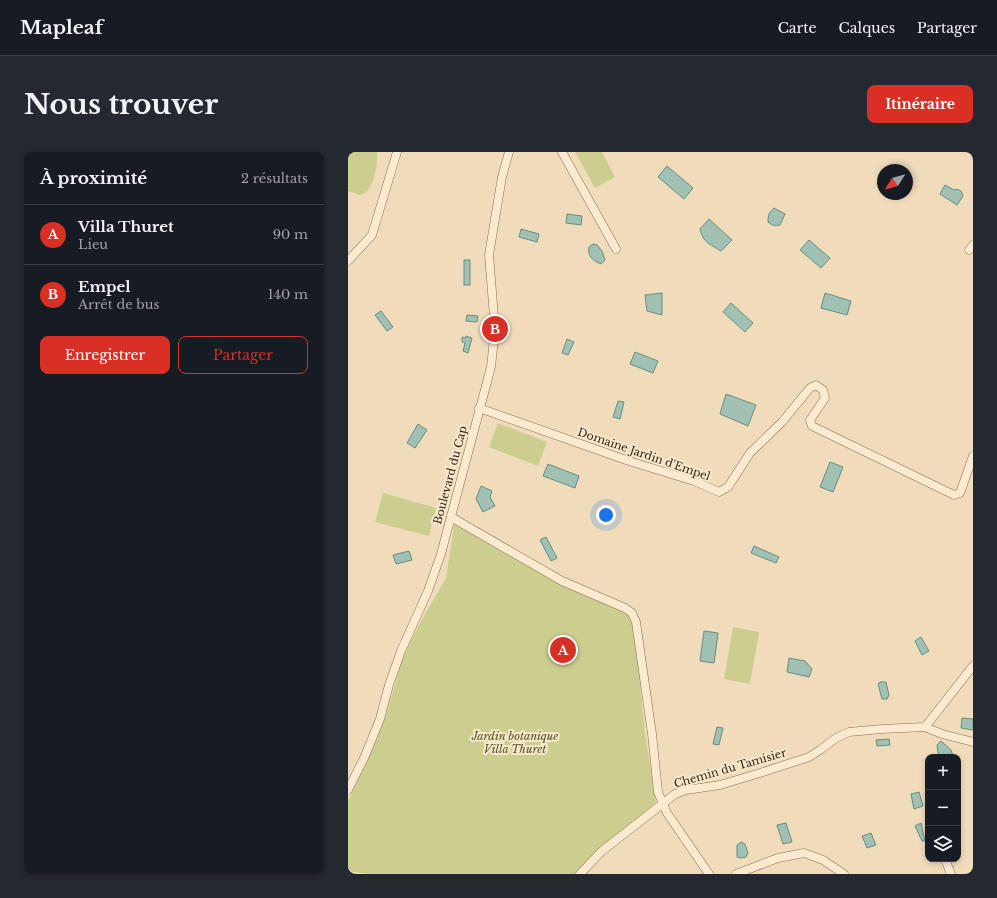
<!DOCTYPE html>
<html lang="fr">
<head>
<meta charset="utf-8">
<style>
  body { margin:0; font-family:"Libre Baskerville",serif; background:#242831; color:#f1f3f6 }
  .controls { position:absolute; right:12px; bottom:12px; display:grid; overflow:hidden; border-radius:8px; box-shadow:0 2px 6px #0003 }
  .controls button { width:36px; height:36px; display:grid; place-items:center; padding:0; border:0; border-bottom:1px solid #363941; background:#171b24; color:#f1f3f6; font:20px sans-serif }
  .compass { position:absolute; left:529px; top:12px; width:36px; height:36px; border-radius:50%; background:#171b24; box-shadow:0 2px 6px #0003; rotate:233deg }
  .you { position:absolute; left:258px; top:363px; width:14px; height:14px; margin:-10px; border:3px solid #fff; border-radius:50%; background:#1a73e8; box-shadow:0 0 0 6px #1a73e833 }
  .badge { display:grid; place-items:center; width:26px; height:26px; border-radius:50%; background:#d93025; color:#fff; font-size:13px; font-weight:700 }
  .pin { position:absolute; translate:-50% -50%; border:2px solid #fff; box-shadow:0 1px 4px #0006 }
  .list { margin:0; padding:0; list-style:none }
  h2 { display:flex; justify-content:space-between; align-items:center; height:52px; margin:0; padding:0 16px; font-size:17px }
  h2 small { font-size:13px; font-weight:400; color:#9ea1a6 }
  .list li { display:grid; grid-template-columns:26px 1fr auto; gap:12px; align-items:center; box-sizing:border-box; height:60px; padding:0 16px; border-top:1px solid #363941 }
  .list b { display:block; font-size:15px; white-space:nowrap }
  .list p { margin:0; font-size:13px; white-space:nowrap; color:#9ea1a6 }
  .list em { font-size:13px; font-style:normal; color:#9ea1a6 }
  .actions { display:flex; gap:8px; padding:12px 16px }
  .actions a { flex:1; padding:9px 0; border:1px solid #d93025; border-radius:8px; text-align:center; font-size:14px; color:#d93025 }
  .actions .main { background:#d93025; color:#fff }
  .icon { flex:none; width:22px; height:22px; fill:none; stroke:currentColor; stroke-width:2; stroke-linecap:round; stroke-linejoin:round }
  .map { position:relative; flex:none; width:625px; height:722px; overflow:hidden; border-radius:8px }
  header { display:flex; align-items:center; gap:24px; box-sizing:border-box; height:56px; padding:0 20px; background:#171b24; border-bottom:1px solid #363941 }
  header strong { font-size:19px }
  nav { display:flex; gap:22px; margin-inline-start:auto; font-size:14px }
  .intro { display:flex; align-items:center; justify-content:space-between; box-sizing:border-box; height:96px; padding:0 24px }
  h1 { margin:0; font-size:28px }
  .button { padding:10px 18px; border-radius:8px; background:#d93025; color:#fff; font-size:14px; font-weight:700 }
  main { display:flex; gap:24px; padding:0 24px }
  aside { flex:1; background:#171b24; border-radius:8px; box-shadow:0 2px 6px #0003 }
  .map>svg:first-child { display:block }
  .green { fill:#ccce8f }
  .water { fill:#a0c1b4; stroke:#678e81 }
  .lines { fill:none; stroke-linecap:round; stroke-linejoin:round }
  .street-casing { stroke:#886c54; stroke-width:9 }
  .street { stroke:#fbeacf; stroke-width:8 }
  .labels { text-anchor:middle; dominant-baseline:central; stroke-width:4; stroke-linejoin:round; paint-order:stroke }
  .street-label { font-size:11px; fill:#36251a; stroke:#f7e7cb }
  .park-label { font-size:11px; font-style:italic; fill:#4b5420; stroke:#f7e7cb }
</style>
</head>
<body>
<header>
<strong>Mapleaf</strong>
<nav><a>Carte</a><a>Calques</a><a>Partager</a></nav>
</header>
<div class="intro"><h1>Nous trouver</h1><a class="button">Itinéraire</a></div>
<main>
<aside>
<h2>À proximité<small>2 résultats</small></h2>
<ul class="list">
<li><span class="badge">A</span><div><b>Villa Thuret</b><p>Lieu</p></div><em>90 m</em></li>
<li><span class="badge">B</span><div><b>Empel</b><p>Arrêt de bus</p></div><em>140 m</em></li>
</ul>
<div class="actions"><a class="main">Enregistrer</a><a>Partager</a></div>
</aside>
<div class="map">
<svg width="625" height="722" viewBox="0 0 625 722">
  <rect width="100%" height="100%" fill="#f0dcbb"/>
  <g class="green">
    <path d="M 0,0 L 29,0 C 30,11 27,28 20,38 C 19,40 15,42 12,43 L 0,39 Z"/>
    <path d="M 227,0 L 254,0 L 267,25 L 247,36 Z"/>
    <path d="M 150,271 L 199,290 L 190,314 L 141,295 Z"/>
    <path d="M 35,341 L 88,356 L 81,384 L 27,370 Z"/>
    <path d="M 108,373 L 228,439 L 280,462 L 286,472 L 297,581 L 308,650 L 228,722 L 20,722 L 0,719 L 0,649 L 21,606 L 38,564 L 55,505 L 71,473 L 98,426 L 106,374 Z"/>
    <path d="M 385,475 L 411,480 L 402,532 L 376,527 Z"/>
  </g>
  <g class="water">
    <path d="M 319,14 L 345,36 L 336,47 L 310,25 Z"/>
    <path d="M 597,33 L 606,38 L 609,37 L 613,39 L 615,44 L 609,53 L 592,42 Z"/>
    <path d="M 426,56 L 437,62 L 432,73 C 427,74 425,74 420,70 C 420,63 421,60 426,56 Z"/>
    <path d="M 219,62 L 234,64 L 233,73 L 218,71 Z"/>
    <path d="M 361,67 L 384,88 L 373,99 C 362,92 355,91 352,77 Z"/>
    <path d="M 173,77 L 191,82 L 189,90 L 171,85 Z"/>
    <path d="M 461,88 L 482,106 L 473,116 L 452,98 Z"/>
    <path d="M 245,92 L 249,93 L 254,99 L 257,108 L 253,112 C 245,109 239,104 241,95 Z"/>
    <rect x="116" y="108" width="6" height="25"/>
    <path d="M 314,141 L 314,163 L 299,159 L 297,143 Z"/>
    <path d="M 477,141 L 503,149 L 499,163 L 473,156 Z"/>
    <path d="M 383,151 L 405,171 L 397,180 L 375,160 Z"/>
    <path d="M 33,159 L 45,175 L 39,179 L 27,163 Z"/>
    <path d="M 119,163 L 130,164 L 129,170 L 118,169 Z"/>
    <path d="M 118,184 L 124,186 L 120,201 L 115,199 L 117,191 L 114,190 L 114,185 L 118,186 Z"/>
    <path d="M 219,187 L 226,190 L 220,203 L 214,201 Z"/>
    <path d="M 287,200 L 310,209 L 305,221 L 282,212 Z"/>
    <path d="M 378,242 L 408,253 L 400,274 L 372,262 Z"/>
    <path d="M 270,249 L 276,250 L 272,267 L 265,265 Z"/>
    <path d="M 70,272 L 79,278 L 67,296 L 59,291 Z"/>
    <path d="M 482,310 L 495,315 L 485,340 L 472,335 Z"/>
    <path d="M 200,312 L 231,324 L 227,336 L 195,324 Z"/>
    <path d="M 133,334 L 144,339 L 142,345 L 147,354 L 135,360 L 128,347 Z"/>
    <path d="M 198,385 L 209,406 L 203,409 L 192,388 Z"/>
    <path d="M 406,394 L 431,405 L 428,411 L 403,401 Z"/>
    <path d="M 61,399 L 64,408 L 48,412 L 45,403 Z"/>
    <path d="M 356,479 L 370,481 L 366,511 L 352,509 Z"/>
    <path d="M 573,485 L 581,499 L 574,503 L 567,489 Z"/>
    <path d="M 441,506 L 457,509 L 464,517 L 461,525 L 439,520 Z"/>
    <path d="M 532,530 L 538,530 L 541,543 L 539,547 L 534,547 L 530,532 Z"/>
    <path d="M 614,566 L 625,567 L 625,578 L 613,576 Z"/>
    <path d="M 369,575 L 375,576 L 371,593 L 365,592 Z"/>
    <path d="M 541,587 L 542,593 L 529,594 L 528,588 Z"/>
    <path d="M 593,589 L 603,598 L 605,604 L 604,605 L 594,605 L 590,601 L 589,593 Z"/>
    <path d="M 571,640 L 575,654 L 566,657 L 563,642 Z"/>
    <path d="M 438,671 L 444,690 L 435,692 L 429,673 Z"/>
    <path d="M 573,671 L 577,689 L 574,689 L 567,674 Z"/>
    <path d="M 523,681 L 528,693 L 519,696 L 514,684 Z"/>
    <path d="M 393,690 L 397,692 L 400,701 L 398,705 L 392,706 L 389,705 L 389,693 Z"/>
  </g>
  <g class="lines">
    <defs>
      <g id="street">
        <path d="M 214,0 L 268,97"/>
        <path d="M 621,98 L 625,93"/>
        <path d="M 0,109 L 24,83 L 49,0"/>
        <path d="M 131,256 L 281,309 L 346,329 L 371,340 L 380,335 L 402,301 L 434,270 L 462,236 L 468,233 L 475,238 L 477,246 L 462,268 L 464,274 L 606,343 L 612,341 L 625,304"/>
        <path d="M 103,365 L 214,429 L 277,456 L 284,461 L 288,470 L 304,582 L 310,640 L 319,661 L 361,722"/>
        <path d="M 577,575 L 594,582 L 625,590"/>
        <path d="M 0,638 L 17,604 L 32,567 L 41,533 L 53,499 L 80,439 L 93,402 L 143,215 L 147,177 L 141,103 L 154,25 L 161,0"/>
        <path d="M 597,707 L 603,722"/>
        <path d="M 232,722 L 254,699 L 327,642 L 338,638 L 372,633 L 412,621 L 461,605 L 472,598 L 488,586 L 501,580 L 534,577 L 577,575 L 625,514"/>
        <path d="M 388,722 L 430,706 L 456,701 L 475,708 L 496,722"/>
      </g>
    </defs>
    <use href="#street" class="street-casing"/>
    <use href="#street" class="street"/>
  </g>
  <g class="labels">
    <g class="street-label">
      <text transform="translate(296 302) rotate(19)">Domaine Jardin d'Empel</text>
      <text transform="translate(102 323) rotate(-75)">Boulevard du Cap</text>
      <text transform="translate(382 616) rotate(-16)">Chemin du Tamisier</text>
    </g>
    <g class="park-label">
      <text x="167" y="584">Jardin botanique<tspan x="167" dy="13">Villa Thuret</tspan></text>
    </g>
  </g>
</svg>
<div class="controls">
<button>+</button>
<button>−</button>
<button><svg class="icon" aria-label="layers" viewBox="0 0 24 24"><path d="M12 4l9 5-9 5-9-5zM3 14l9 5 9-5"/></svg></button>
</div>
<svg class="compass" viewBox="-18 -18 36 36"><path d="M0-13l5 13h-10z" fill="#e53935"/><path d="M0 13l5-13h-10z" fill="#9ea1a6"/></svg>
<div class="you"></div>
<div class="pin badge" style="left:215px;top:498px">A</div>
<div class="pin badge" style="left:147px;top:177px">B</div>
</div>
</main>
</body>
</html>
